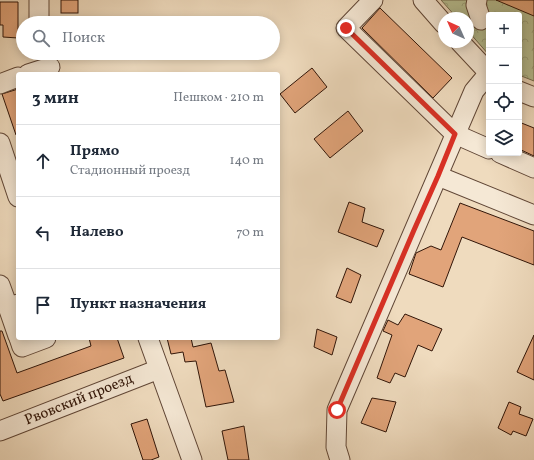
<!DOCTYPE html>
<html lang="ru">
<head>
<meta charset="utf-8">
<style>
  body { margin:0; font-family:Vollkorn,serif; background:#f2f2f3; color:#1f2937 }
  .controls { position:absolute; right:12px; top:12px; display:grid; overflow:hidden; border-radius:4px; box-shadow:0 2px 10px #0003 }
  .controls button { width:36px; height:36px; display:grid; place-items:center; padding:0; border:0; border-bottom:1px solid #e0e1e3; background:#fff; color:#1f2937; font:20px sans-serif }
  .compass { position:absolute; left:438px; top:12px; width:36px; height:36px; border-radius:50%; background:#fff; box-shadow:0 2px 10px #0003; rotate:315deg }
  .stop { position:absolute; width:12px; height:12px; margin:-9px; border:3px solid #d93025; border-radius:50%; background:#fff }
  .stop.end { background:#d93025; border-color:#fff; box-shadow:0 1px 4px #0008 }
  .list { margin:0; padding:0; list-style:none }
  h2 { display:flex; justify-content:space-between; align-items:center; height:52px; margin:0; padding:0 16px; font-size:17px }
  h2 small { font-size:13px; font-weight:400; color:#747a83 }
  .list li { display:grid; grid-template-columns:26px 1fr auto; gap:12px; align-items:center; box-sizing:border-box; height:72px; padding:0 16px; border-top:1px solid #e0e1e3 }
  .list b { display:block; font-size:15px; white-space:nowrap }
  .list p { margin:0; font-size:13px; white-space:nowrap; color:#747a83 }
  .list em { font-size:13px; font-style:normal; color:#747a83 }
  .icon { flex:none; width:22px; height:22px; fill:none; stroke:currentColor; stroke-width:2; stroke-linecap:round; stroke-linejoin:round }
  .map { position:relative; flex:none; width:534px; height:460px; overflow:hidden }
  .search { position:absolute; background:#fff; box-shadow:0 2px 10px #0003; left:16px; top:16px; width:264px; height:44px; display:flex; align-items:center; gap:10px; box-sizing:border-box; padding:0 14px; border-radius:22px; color:#747a83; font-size:15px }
  .panel { position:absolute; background:#fff; box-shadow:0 2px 10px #0003; left:16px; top:72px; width:264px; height:268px; border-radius:4px }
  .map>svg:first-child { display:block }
  .park { fill:url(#park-crowns); stroke:#746a4e }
  .building { fill:#e1a47a; stroke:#311508 }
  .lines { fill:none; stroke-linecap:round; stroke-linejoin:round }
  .minor-casing { stroke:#604636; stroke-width:21 }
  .minor { stroke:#f5e8d5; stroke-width:19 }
  .route { stroke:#d93025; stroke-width:5 }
  .labels { text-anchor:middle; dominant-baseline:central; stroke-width:3; stroke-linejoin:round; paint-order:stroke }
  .street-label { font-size:15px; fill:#311508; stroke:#f5e8d5 }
</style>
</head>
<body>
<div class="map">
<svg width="534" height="460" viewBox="0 0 534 460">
  <defs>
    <pattern id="park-crowns" width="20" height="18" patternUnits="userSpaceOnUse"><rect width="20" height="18" fill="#b7c093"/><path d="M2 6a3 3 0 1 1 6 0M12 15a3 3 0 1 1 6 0" fill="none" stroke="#9ea47d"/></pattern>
  </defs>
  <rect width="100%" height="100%" fill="#efdbbe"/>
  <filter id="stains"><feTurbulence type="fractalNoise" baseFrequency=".005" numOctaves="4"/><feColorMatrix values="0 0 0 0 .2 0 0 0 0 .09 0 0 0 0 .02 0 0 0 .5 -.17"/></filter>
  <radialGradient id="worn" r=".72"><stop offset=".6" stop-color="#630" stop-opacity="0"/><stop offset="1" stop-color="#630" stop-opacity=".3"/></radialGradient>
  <path class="park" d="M 441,0 L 534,0 L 534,81 L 519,75 L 519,15 L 489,15 L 489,55 L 468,31 L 468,18 L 457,18 Z"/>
  <g class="building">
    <rect x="61" y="0" width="17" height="13"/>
    <path d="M 496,0 L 534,0 L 534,16 Z"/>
    <path d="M 0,2 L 18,2 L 18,38 L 3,37 L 3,25 L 0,25 Z"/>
    <path d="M 380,8 L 452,78 L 433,98 L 362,28 Z"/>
    <path d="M 312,68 L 327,87 L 295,113 L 280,94 Z"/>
    <path d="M 18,89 L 18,135 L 16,135 L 2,94 Z"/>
    <path d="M 348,111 L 363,131 L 330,158 L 314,139 Z"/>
    <path d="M 519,122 L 534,128 L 534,156 L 519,149 Z"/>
    <path d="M 349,202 L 365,208 L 362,222 L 384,230 L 377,247 L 338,232 Z"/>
    <path d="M 460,203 L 534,231 L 534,265 L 462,237 L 443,287 L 409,274 L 416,253 L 431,246 L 441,250 Z"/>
    <path d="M 347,268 L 361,275 L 351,303 L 336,297 Z"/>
    <path d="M 405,314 L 442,329 L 432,351 L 418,345 L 405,377 L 395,373 L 390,383 L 377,378 L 392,335 L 383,331 L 388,320 L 398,325 Z"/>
    <path d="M 317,329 L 337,337 L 332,355 L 314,347 Z"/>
    <path d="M 0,331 L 2,331 L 17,373 L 91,346 L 89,338 L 117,338 L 124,358 L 3,401 L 0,394 Z"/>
    <path d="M 534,335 L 534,380 L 517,372 Z"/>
    <path d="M 167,338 L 191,338 L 193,347 L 211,343 L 219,371 L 225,370 L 234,402 L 206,407 L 196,361 L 185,362 L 183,352 L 171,354 Z"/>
    <path d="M 372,398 L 396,402 L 386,432 L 361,423 Z"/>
    <path d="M 509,402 L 521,407 L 519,414 L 533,419 L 526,436 L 513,431 L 511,435 L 498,428 Z"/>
    <path d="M 147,419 L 159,457 L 151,460 L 143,460 L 131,424 Z"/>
    <path d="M 244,426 L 249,460 L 228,460 L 222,431 Z"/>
  </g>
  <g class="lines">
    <defs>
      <g id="minor">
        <path d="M 373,0 L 346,28 L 455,134 L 489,149"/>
        <path d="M 423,0 L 444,24"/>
        <path d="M 477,0 L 476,5 L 481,20"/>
        <path d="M 39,23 L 39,0"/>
        <path d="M 460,42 L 489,73"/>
        <path d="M 28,74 L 50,67"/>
        <path d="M 0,84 L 18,77"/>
        <path d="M 519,91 L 534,97"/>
        <path d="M 0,143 L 18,197"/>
        <path d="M 500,153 L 534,168"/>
        <path d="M 438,176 L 534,215"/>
        <path d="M 0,285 L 8,307"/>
        <path d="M 18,304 L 8,307 L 18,336"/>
        <path d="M 19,338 L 22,347 L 46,338"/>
        <path d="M 148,338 L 192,460"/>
        <path d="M 0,431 L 159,369"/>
        <path d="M 340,460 L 336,447 L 337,410 L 474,91 L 489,73"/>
      </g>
    </defs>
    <use href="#minor" class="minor-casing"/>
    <use href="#minor" class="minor"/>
  </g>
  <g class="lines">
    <path class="route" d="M 337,410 L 414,230 L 438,176 L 455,134 L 346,28"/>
  </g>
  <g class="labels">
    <g class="street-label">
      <text transform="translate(79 400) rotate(-22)">Рвовский проезд</text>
    </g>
  </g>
  <rect width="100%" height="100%" filter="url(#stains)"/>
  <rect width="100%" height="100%" fill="url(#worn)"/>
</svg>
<div class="controls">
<button>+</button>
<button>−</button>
<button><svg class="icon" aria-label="locate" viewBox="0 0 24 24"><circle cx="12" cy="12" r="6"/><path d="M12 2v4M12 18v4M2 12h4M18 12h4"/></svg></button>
<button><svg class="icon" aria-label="layers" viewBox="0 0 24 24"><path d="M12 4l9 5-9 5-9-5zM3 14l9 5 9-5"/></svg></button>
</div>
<svg class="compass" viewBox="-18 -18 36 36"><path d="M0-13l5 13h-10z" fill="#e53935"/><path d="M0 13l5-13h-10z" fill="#747a83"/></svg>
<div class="stop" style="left:337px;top:410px"></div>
<div class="stop end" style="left:346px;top:28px"></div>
<div class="search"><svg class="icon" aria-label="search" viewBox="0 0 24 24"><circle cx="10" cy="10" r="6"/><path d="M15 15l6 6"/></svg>Поиск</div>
<section class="panel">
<h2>3 мин<small>Пешком · 210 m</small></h2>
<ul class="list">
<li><svg class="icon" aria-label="ahead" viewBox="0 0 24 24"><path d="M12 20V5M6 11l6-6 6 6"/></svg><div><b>Прямо</b><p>Стадионный проезд</p></div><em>140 m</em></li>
<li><svg class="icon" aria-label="left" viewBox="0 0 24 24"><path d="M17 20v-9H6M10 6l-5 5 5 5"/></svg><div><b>Налево</b></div><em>70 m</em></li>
<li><svg class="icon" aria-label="arrive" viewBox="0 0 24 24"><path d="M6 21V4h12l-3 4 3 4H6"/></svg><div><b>Пункт назначения</b></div></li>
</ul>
</section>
</div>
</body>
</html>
